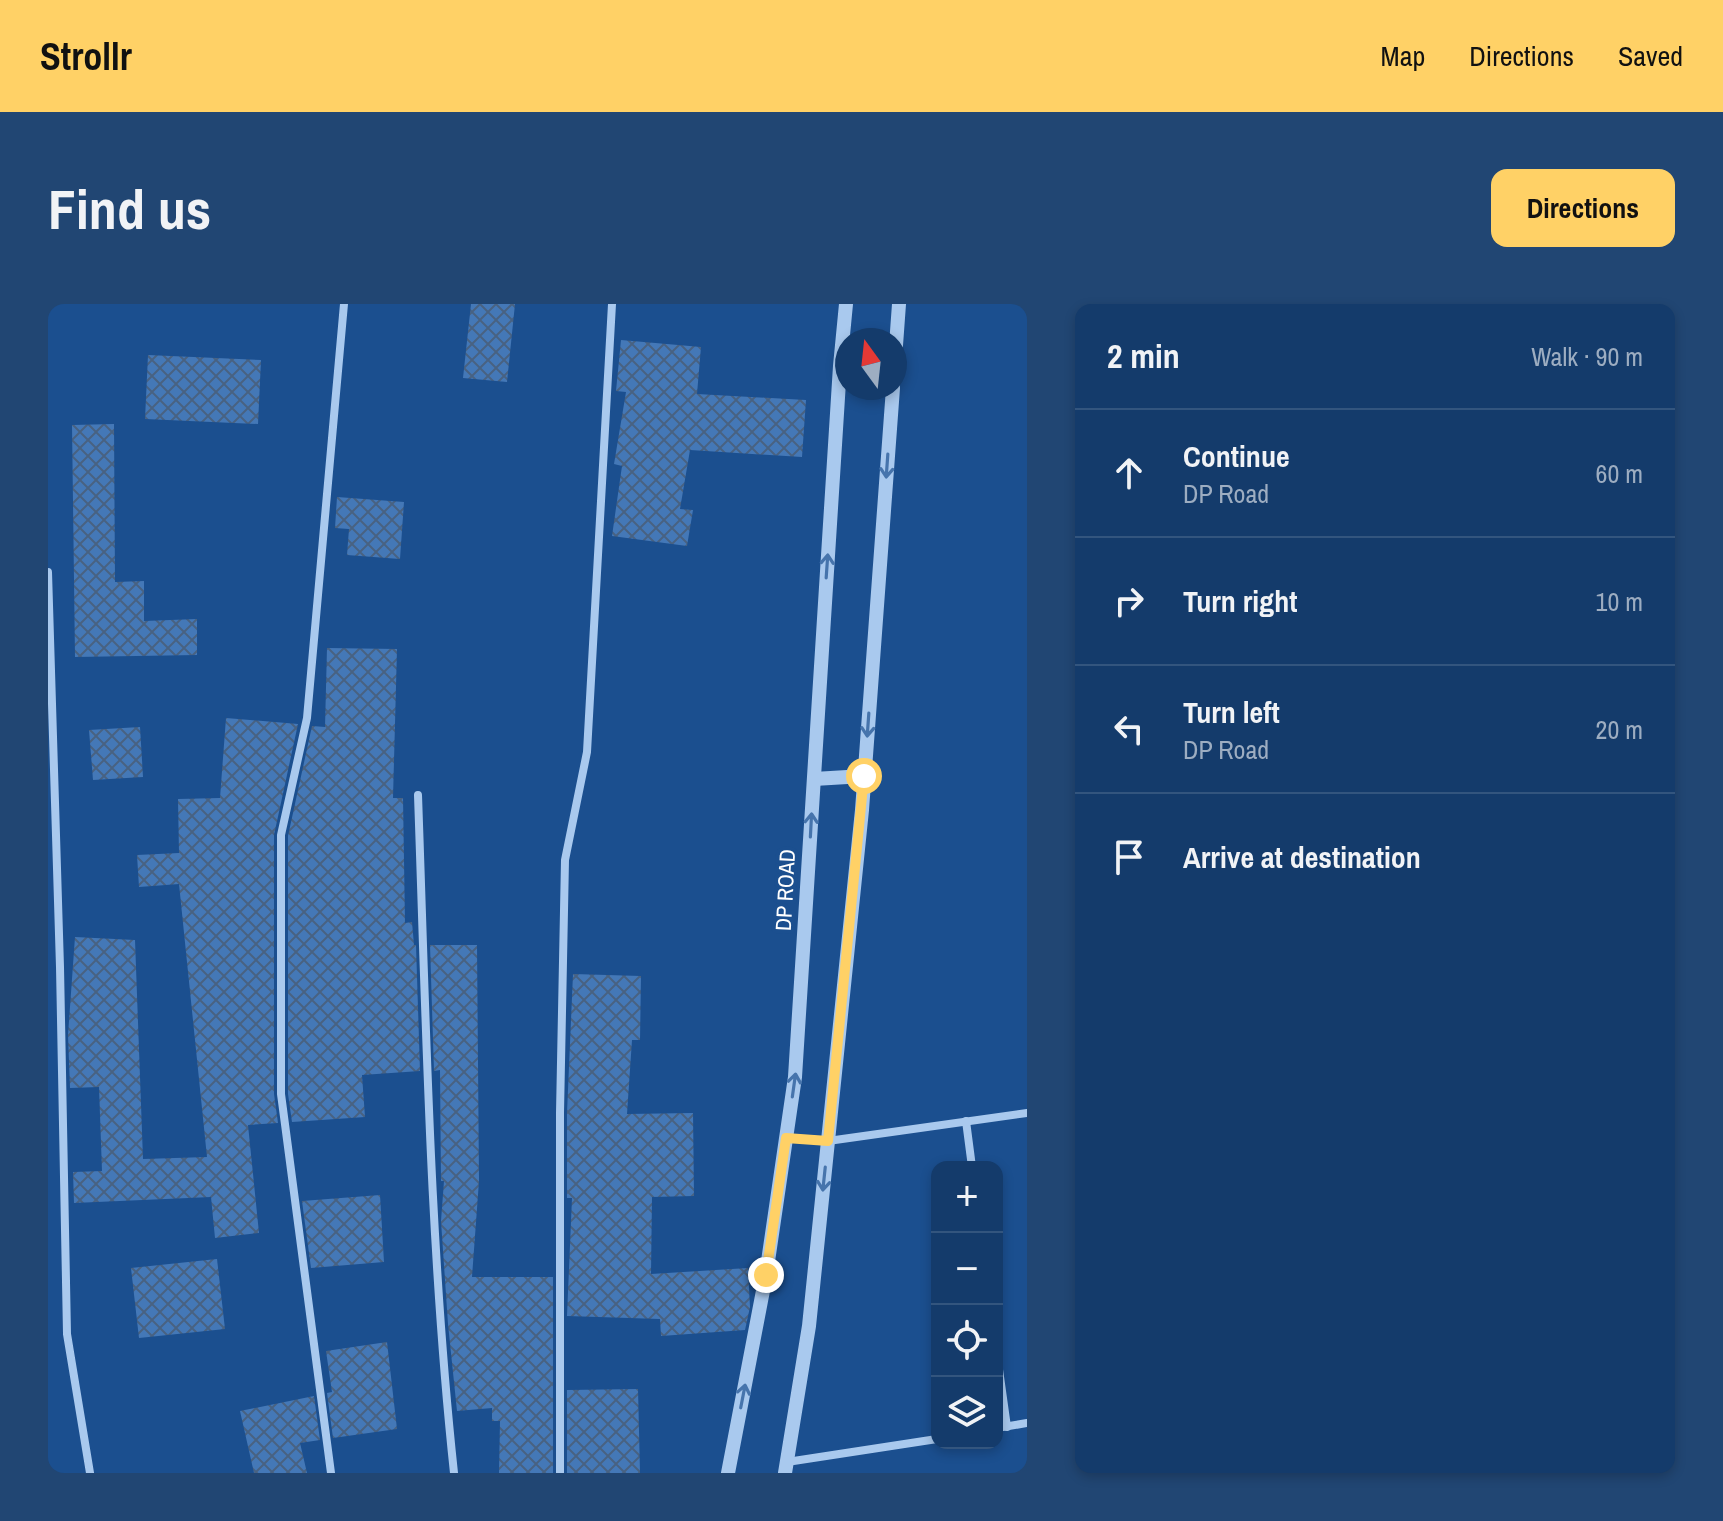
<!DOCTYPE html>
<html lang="en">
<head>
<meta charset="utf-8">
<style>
  body { margin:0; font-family:"Archivo Narrow",sans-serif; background:#214673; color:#f1f3f6 }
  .controls { position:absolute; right:24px; bottom:24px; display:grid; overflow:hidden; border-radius:16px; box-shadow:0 4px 12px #0003 }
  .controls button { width:72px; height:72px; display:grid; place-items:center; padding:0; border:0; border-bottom:2px solid #33557e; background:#143b6b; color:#f1f3f6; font:40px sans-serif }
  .compass { position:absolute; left:787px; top:24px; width:72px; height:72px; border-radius:50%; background:#143b6b; box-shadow:0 4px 12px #0003; rotate:345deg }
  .stop { position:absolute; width:24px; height:24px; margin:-18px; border:6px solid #ffd166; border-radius:50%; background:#fff }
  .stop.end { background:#ffd166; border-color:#fff; box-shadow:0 2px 8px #0008 }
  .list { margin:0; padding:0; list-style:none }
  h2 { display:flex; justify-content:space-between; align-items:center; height:104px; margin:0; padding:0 32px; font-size:34px }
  h2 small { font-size:26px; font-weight:400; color:#9dadc1 }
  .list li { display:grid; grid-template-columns:52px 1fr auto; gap:24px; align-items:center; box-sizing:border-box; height:128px; padding:0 32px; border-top:2px solid #33557e }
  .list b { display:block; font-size:30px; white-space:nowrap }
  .list p { margin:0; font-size:26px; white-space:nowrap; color:#9dadc1 }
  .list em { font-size:26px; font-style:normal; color:#9dadc1 }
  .icon { flex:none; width:44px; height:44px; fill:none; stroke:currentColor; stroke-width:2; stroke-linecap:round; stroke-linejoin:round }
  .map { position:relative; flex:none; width:979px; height:1169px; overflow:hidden; border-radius:16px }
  header { display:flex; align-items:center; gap:48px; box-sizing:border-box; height:112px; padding:0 40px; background:#ffd166; color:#111 }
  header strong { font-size:38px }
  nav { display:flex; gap:44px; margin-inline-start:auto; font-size:28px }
  .intro { display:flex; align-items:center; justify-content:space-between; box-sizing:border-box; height:192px; padding:0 48px }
  h1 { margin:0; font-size:56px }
  .button { padding:20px 36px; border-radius:16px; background:#ffd166; color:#111; font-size:28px; font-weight:700 }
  main { display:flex; gap:48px; padding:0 48px }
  aside { flex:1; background:#143b6b; border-radius:16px; box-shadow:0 4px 12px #0003 }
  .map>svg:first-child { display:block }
  .building { fill:url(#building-cross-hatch) }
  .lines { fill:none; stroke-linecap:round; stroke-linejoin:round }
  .minor { stroke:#a9c9ee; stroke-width:8 }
  .tertiary { stroke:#a9c9ee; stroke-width:14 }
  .oneway { stroke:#4674ac }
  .route { stroke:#ffd166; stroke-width:10 }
  .labels { text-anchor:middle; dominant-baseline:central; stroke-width:8; stroke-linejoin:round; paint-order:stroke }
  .street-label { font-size:22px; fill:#fff; stroke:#1b4f8f }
</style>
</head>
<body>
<header>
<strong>Strollr</strong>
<nav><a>Map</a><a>Directions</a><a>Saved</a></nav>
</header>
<div class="intro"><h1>Find us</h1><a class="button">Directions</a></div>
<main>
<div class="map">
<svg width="979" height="1169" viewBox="0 0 979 1169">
  <defs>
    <pattern id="building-cross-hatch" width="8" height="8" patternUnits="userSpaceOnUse" patternTransform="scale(2)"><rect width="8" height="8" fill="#4478b7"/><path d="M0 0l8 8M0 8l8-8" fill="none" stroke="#486282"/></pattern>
  </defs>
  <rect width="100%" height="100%" fill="#1b4f8f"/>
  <g class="building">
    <path d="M 423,0 L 467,0 L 459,78 L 415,74 Z"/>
    <path d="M 573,36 L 653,43 L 649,90 L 758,96 L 754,153 L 642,146 L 632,205 L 645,206 L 639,242 L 564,232 L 574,162 L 566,160 L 578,88 L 568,87 Z"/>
    <path d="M 100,51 L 213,56 L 210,120 L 97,115 Z"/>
    <path d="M 66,120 L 67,278 L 96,277 L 96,317 L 149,315 L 149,351 L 27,353 L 24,121 Z"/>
    <path d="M 289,193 L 356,198 L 352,255 L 299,251 L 301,225 L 287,224 Z"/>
    <path d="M 279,344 L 349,345 L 345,494 L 355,494 L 357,619 L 364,618 L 366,641 L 368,641 L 372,767 L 314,771 L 317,813 L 244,818 L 240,790 L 240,532 L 264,422 L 277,423 Z"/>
    <path d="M 178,414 L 250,420 L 226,531 L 226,790 L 230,819 L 200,821 L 211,929 L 167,934 L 163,893 L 26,899 L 25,868 L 54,867 L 51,783 L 22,784 L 20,731 L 27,633 L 87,636 L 95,855 L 159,853 L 131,580 L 91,583 L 89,551 L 131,549 L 130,495 L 172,494 Z"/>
    <path d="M 92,423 L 95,473 L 45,476 L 41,426 Z"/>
    <path d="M 382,641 L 429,641 L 431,877 L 424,973 L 505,973 L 505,1169 L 451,1169 L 452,1117 L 444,1117 L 444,1104 L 409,1107 L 400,1020 L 393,917 L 396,877 L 393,877 L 392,766 L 386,767 Z"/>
    <path d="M 525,670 L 593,672 L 592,736 L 584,736 L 579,810 L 645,809 L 646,892 L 604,893 L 603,970 L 700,964 L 702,1003 L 697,1026 L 613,1032 L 612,1015 L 519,1012 L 524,894 L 519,894 L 519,809 Z"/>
    <path d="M 332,891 L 336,958 L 263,964 L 254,897 Z"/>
    <path d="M 169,955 L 177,1025 L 91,1034 L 83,964 Z"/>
    <path d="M 339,1038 L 349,1125 L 285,1134 L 279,1089 L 284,1088 L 278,1047 Z"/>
    <path d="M 590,1085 L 592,1169 L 519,1169 L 519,1086 Z"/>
    <path d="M 266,1092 L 272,1136 L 252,1139 L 259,1169 L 206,1169 L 192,1107 Z"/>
  </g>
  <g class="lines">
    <g class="minor">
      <path d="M 0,268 L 12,663 L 19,1030 L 42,1169"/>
      <path d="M 370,491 C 378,717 382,944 406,1169"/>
      <path d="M 918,817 L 924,863"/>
      <path d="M 738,834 L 780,837 L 979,809"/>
      <path d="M 949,1051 L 959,1123"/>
      <path d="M 949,1124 L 979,1119"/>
      <path d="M 739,1158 L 889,1135"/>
      <path d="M 283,1169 L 233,790 L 233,531 L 259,414 L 296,0"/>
      <path d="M 512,1169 L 512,809 L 517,556 L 539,448 L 564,0"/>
    </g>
    <g class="tertiary">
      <path d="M 847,55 L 851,0"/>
      <path d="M 766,475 L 816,472"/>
      <path d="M 680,1169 L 718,971 L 747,773 L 792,62 L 798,0"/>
      <path d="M 737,1169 L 761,1022 L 814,506 L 845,84"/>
    </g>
  </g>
  <defs><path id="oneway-shaft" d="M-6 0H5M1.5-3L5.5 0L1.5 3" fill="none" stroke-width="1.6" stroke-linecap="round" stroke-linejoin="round" transform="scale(2)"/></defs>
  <g class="oneway">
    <use href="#oneway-shaft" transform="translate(839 162) rotate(94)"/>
    <use href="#oneway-shaft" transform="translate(779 262) rotate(-86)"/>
    <use href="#oneway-shaft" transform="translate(820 421) rotate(94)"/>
    <use href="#oneway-shaft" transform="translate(763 521) rotate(-87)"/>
    <use href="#oneway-shaft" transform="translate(746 781) rotate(-82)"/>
    <use href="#oneway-shaft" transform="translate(776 875) rotate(96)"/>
    <use href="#oneway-shaft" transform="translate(695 1092) rotate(-79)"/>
  </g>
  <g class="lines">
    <path class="route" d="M 718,971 L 738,834 L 780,837 L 816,472"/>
  </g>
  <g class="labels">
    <g class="street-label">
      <text transform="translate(737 586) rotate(-87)">DP ROAD</text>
    </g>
  </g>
</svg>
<div class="controls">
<button>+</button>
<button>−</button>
<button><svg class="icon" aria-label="locate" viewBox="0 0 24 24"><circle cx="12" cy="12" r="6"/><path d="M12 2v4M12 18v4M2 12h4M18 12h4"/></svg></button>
<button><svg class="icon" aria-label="layers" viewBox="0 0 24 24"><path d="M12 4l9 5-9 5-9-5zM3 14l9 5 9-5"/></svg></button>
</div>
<svg class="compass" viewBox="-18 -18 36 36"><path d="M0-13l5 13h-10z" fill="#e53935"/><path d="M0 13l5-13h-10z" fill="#9dadc1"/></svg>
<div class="stop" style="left:816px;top:472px"></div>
<div class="stop end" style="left:718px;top:971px"></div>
</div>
<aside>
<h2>2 min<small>Walk · 90 m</small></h2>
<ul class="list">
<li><svg class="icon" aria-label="ahead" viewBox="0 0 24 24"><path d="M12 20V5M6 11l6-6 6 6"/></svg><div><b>Continue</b><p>DP Road</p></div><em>60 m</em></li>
<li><svg class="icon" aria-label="right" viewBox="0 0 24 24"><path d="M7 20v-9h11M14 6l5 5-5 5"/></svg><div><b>Turn right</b></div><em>10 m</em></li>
<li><svg class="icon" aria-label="left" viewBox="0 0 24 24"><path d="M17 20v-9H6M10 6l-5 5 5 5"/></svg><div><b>Turn left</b><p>DP Road</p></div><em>20 m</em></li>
<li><svg class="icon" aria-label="arrive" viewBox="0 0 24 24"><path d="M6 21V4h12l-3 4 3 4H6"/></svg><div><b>Arrive at destination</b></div></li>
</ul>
</aside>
</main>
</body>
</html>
